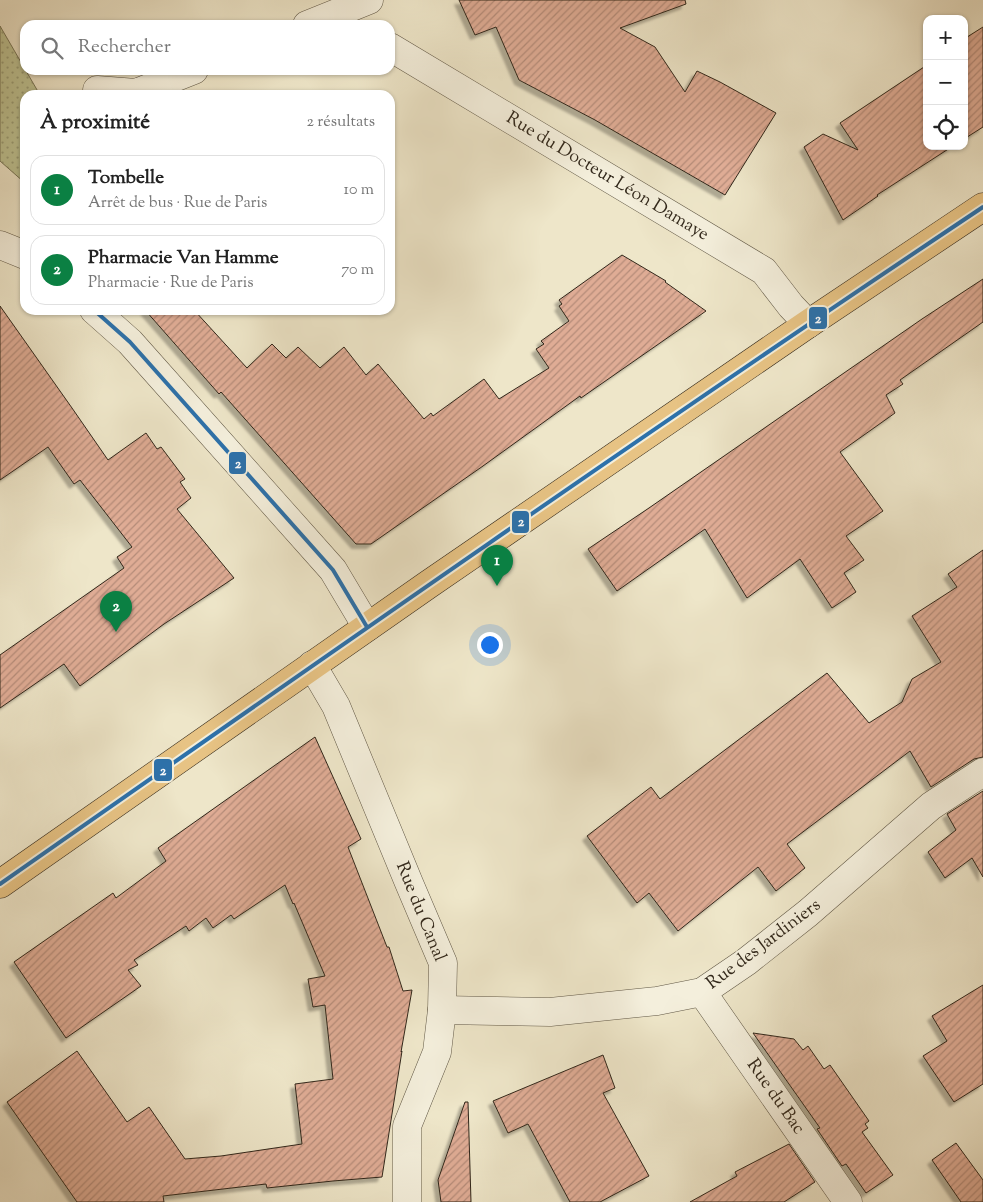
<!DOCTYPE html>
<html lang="fr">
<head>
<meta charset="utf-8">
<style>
  body { margin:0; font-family:"Sorts Mill Goudy",serif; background:#f2f2f2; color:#222 }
  .controls { position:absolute; right:15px; top:15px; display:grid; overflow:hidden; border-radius:10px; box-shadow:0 1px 4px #0004 }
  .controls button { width:45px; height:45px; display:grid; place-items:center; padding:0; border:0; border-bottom:1px solid #e0e0e0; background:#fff; color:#222; font:25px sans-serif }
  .you { position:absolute; left:489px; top:644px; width:18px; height:18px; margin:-12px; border:4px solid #fff; border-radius:50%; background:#1a73e8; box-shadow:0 0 0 8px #1a73e833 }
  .badge { display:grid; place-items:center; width:32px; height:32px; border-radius:50%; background:#0b8043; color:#fff; font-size:16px; font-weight:700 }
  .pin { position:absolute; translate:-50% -41px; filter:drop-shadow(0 1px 2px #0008) }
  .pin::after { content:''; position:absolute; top:26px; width:18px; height:15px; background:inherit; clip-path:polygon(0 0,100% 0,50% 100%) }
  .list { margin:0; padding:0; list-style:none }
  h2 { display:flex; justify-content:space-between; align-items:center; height:65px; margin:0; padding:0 20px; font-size:21px }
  h2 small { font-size:16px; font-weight:400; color:#767676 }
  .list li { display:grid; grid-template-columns:32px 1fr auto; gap:15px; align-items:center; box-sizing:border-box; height:70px; margin:0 10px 10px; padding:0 10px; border:1px solid #e0e0e0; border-radius:15px }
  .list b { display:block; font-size:19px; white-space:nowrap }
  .list p { margin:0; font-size:16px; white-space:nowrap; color:#767676 }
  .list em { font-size:16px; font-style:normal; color:#767676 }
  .icon { flex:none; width:28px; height:28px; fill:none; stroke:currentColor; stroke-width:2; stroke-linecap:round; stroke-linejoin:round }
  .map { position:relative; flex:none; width:983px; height:1202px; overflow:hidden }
  .search { position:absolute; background:#fff; box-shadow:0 1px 4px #0004; left:20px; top:20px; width:375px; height:55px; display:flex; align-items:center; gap:12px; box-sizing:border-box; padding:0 18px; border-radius:15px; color:#767676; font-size:19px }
  .panel { position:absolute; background:#fff; box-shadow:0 1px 4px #0004; left:20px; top:90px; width:375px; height:225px; border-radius:15px }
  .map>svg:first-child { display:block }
  .grass { fill:url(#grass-dots); stroke:#787657 }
  .building { fill:url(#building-hatch); stroke:#32281b; filter:url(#shadow) }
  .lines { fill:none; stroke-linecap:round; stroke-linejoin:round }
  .minor-casing { stroke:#615846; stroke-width:29 }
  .primary-casing { stroke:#32281b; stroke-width:29 }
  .minor { stroke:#f4efdc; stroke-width:28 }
  .primary { stroke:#e7c384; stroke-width:28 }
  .bus-1-casing { stroke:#f4efdc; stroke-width:8 }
  .bus-1 { stroke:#2d71aa; stroke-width:4 }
  .labels { text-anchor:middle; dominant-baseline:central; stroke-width:4; stroke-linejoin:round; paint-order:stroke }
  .street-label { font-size:18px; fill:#32281b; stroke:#f4efdc }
  .line-badge { stroke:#f4efdc; stroke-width:2 }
  .badge-label { font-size:14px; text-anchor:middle; font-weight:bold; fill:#fff }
</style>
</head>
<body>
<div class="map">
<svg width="983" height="1202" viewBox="0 0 983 1202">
  <defs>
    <pattern id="grass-dots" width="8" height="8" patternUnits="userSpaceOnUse" patternTransform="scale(1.25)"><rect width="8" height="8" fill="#bec393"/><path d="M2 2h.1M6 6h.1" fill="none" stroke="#9b9e77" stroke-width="1.8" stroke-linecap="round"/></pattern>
    <pattern id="building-hatch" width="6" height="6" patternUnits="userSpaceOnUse" patternTransform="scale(1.25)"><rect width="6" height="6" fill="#dfac95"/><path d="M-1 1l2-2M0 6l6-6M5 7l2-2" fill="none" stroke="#b58c79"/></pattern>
    <filter id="shadow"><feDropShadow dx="-4.5" dy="4.5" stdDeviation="1" flood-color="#0004"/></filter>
  </defs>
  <rect width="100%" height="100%" fill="#eee6c9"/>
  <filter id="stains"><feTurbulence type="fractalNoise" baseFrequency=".004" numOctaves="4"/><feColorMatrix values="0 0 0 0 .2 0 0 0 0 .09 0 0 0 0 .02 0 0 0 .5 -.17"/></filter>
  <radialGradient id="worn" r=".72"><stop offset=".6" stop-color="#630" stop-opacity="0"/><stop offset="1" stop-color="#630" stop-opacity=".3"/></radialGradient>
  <path class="grass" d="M 0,26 L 40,95 L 25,95 L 25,183 L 0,161 Z"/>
  <g class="building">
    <path d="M 459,0 L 685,0 L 686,4 L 620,28 L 655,47 L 685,92 L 697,71 L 720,82 L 776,113 L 725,195 L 595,120 L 519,80 L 496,27 L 475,35 Z"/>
    <path d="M 983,27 L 983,127 L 964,139 L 964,39 Z"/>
    <path d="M 927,65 L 927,146 L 953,146 L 877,195 L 878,196 L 843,220 L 804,147 L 823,134 L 858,150 L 840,123 Z"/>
    <path d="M 622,255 L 666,281 L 665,282 L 706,311 L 581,398 L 580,396 L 483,466 L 371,544 L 356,544 L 221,392 L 219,394 L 145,310 L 194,310 L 247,368 L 272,344 L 286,358 L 298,347 L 320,368 L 344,347 L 366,375 L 378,364 L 424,419 L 431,413 L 433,416 L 484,379 L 499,399 L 549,368 L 536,349 L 544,344 L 541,341 L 569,321 L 559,306 L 562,304 L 559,300 Z"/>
    <path d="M 983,279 L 983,322 L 900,380 L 903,384 L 886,395 L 895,413 L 840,452 L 883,511 L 846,536 L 864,560 L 844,573 L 856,592 L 832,608 L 800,559 L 747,598 L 705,529 L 617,591 L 588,549 L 649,508 L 922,319 Z"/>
    <path d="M 0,306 L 72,408 L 108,460 L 146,433 L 157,449 L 161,447 L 185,479 L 180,482 L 191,498 L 177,509 L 234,578 L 164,624 L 80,686 L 64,664 L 0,708 L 0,655 L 124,568 L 117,557 L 132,547 L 80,480 L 74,484 L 48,447 L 0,480 Z"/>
    <path d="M 983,550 L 983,757 L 974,759 L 931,787 L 910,751 L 787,844 L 805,868 L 776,891 L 758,867 L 678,931 L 649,893 L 637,903 L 587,836 L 651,787 L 660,799 L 827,673 L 869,723 L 902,702 L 912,679 L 941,662 L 912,616 L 957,587 L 948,574 Z"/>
    <path d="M 315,737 L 361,839 L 348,847 L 387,947 L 389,947 L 403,991 L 412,990 L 401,1052 L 402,1051 L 382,1177 L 333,1181 L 267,1188 L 266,1184 L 163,1196 L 164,1202 L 77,1202 L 7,1102 L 77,1051 L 127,1122 L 149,1107 L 185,1159 L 221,1156 L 302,1144 L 295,1084 L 333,1079 L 325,1005 L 313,1007 L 308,979 L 325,976 L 294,903 L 293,904 L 285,885 L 234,919 L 231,915 L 213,928 L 206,918 L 189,931 L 186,926 L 134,960 L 138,965 L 128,970 L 141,986 L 66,1038 L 14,962 L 113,893 L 116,898 L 166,861 L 158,848 Z"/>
    <path d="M 983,791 L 983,877 L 972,858 L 945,878 L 928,852 L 956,830 L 947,814 Z"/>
    <path d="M 983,985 L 983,1084 L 954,1102 L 923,1056 L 947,1041 L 932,1016 Z"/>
    <path d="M 753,1033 L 794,1039 L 803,1050 L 808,1046 L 824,1069 L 830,1065 L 869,1121 L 865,1124 L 868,1128 L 862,1132 L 893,1175 L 866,1193 L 846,1164 L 842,1166 L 817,1129 L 820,1128 Z"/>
    <path d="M 603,1055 L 615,1088 L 603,1093 L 649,1176 L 600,1202 L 570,1202 L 528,1124 L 508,1133 L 493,1101 Z"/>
    <path d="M 465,1102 L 468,1102 L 471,1202 L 441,1202 L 438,1180 Z"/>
    <path d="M 956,1143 L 983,1180 L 983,1202 L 961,1202 L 932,1160 Z"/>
    <path d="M 789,1144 L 815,1182 L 784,1202 L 690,1202 L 737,1176 L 735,1172 Z"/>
  </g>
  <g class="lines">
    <defs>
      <g id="minor">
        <path d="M 307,25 L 369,0"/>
        <path d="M 390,47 L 764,271 L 791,306 L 808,324"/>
        <path d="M 97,90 L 136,93 L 194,70"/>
        <path d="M 0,245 L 25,255"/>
        <path d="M 94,310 L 130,342 L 333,570 L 367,627"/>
        <path d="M 312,665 L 336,706 L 409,883 L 443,963 L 442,1010 L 437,1052 L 407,1126 L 407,1202"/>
        <path d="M 702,992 L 848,1202"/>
        <path d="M 442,1010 L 550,1012 L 657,1001 L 702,992 L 746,962 L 808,913 L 931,806 L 983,772"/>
      </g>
      <path id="primary" d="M 0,884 L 429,584 L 808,324 L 983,207"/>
    </defs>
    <use href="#minor" class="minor-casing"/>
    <use href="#primary" class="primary-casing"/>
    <use href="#minor" class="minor"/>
    <use href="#primary" class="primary"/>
    <defs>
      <g id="bus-1">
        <path d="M 94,310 L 130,342 L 333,570 L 367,627"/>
        <path d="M 0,884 C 326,656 652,428 983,207"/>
      </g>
    </defs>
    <use href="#bus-1" class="bus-1-casing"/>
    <use href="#bus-1" class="bus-1"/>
  </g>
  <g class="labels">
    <g class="street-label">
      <text transform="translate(607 177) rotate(31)">Rue du Docteur Léon Damaye</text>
      <text transform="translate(420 912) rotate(68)">Rue du Canal</text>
      <text transform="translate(764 945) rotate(-37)">Rue des Jardiniers</text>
      <text transform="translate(775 1097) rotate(55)">Rue du Bac</text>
    </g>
  </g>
  <g class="line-badge">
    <rect x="808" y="306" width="20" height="24" rx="5" fill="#2d71aa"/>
    <rect x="228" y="451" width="19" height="24" rx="5" fill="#2d71aa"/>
    <rect x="511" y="510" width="19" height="24" rx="5" fill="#2d71aa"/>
    <rect x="153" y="758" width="20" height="24" rx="5" fill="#2d71aa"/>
  </g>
  <g class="badge-label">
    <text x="818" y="323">2</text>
    <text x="238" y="468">2</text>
    <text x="521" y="526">2</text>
    <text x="163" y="775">2</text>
  </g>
  <rect width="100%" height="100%" filter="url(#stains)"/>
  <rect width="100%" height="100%" fill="url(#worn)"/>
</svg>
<div class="controls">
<button>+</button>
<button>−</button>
<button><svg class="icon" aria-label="locate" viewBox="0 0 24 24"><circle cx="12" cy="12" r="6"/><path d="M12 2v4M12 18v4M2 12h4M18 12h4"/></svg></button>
</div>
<div class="you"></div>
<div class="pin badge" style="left:497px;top:586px">1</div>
<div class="pin badge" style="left:116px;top:632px">2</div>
<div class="search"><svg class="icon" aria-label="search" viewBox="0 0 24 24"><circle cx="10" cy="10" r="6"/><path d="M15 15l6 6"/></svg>Rechercher</div>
<section class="panel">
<h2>À proximité<small>2 résultats</small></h2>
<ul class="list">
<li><span class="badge">1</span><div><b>Tombelle</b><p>Arrêt de bus · Rue de Paris</p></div><em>10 m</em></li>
<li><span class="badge">2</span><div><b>Pharmacie Van Hamme</b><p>Pharmacie · Rue de Paris</p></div><em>70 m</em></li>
</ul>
</section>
</div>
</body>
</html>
